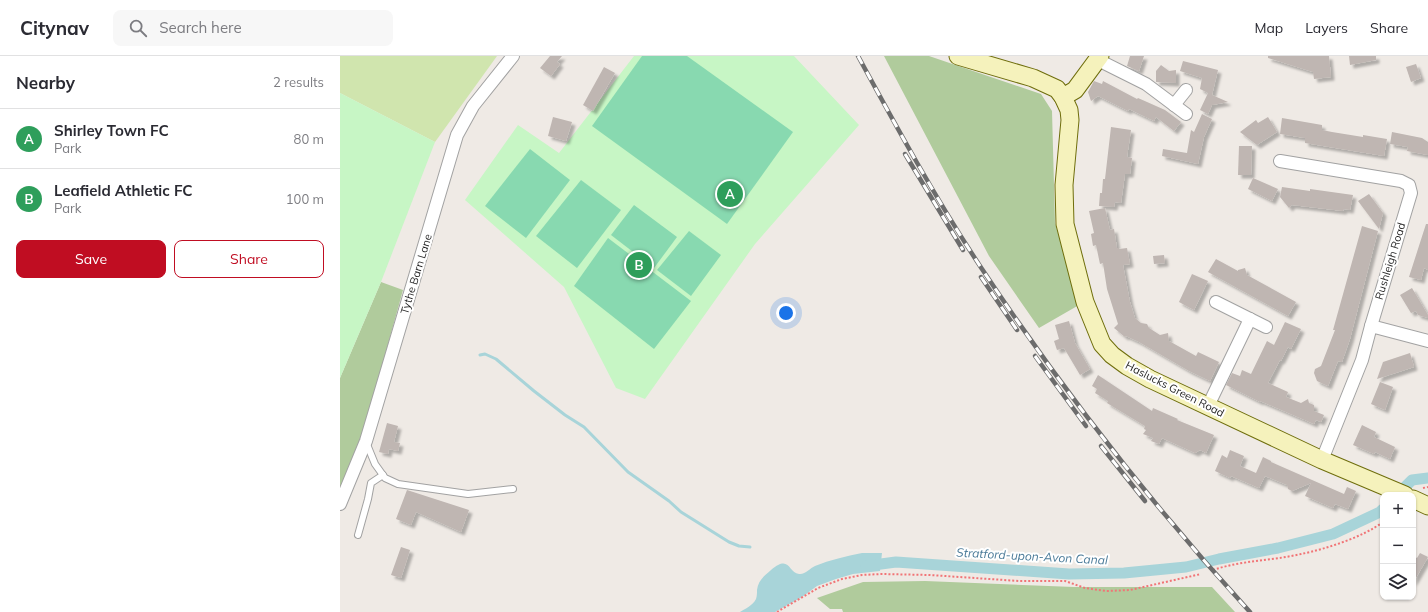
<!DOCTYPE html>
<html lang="en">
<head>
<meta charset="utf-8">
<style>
  body { margin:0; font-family:Mulish,sans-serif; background:#f7f7f7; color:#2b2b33 }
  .controls { position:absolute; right:12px; bottom:12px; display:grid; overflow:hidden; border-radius:8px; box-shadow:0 1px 3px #0004 }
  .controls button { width:36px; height:36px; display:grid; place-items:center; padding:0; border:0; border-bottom:1px solid #e1e1e2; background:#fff; color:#2b2b33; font:20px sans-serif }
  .you { position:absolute; left:446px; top:257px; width:14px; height:14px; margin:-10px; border:3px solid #fff; border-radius:50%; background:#1a73e8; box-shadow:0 0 0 6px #1a73e833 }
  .badge { display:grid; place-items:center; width:26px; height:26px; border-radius:50%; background:#c00d22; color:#fff; font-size:13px; font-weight:700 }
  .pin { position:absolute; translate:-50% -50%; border:2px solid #fff; box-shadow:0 1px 4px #0006 }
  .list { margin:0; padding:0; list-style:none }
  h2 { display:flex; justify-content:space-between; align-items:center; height:52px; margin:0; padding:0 16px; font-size:17px }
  h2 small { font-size:13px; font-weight:400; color:#7c7c81 }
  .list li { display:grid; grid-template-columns:26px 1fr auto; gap:12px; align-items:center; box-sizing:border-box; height:60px; padding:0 16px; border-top:1px solid #e1e1e2 }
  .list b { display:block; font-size:15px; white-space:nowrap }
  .list p { margin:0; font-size:13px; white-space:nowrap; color:#7c7c81 }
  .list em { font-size:13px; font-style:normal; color:#7c7c81 }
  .actions { display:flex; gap:8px; padding:12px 16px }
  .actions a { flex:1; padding:9px 0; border:1px solid #c00d22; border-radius:8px; text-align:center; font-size:14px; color:#c00d22 }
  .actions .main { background:#c00d22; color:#fff }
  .icon { flex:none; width:22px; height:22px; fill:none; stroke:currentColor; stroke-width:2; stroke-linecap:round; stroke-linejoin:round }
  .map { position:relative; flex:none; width:1088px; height:556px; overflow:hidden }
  header { display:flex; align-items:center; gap:24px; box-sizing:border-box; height:56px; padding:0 20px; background:#fff; border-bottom:1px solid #e1e1e2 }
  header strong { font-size:19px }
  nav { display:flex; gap:22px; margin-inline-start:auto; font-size:14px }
  .search { width:280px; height:36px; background:#f7f7f7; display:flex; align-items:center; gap:10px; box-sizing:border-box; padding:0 14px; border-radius:8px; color:#7c7c81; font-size:15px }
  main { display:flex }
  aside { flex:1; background:#fff }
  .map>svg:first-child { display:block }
  .grass { fill:#d0e5ae }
  .forest { fill:#b0cb9c }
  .park { fill:#c7f6c5 }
  .pitch { fill:#88d9b0 }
  .water { fill:#a8d4d9 }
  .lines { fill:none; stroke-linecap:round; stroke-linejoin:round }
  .stream { stroke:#a8d4d9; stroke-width:3 }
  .canal { stroke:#a8d4d9; stroke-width:11 }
  .building { fill:#bfb6b2; filter:url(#shadow) }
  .lane-casing { stroke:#a2a2a2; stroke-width:8 }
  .street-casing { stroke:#a2a2a2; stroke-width:14 }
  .secondary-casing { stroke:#6f6e0c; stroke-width:19 }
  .path { stroke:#f17476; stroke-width:2; stroke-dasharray:2 2; stroke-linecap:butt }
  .lane { stroke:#fff; stroke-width:6 }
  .street { stroke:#fff; stroke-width:12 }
  .secondary { stroke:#f5f2bc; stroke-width:17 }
  .rail-casing { stroke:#6c6c6c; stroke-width:4.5 }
  .rail { stroke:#fff; stroke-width:3; stroke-dasharray:9; stroke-linecap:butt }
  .labels { text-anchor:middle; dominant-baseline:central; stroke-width:4; stroke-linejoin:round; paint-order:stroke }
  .street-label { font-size:11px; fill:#1e1e1e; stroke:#fff }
  .water-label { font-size:12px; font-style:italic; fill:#4b7b99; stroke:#fff }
</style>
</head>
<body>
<header>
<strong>Citynav</strong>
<div class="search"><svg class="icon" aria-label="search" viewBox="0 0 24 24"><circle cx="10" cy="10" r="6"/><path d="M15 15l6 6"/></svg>Search here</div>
<nav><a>Map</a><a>Layers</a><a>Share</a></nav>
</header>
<main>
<aside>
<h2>Nearby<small>2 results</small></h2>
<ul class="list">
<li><span class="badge" style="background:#2e9e5b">A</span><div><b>Shirley Town FC</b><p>Park</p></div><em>80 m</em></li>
<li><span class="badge" style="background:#2e9e5b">B</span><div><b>Leafield Athletic FC</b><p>Park</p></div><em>100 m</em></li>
</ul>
<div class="actions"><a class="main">Save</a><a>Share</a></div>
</aside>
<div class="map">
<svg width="1088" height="556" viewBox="0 0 1088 556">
  <defs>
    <filter id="shadow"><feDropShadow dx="3.5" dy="3.5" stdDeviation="1" flood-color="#0004"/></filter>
  </defs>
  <rect width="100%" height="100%" fill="#efeae5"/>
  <path class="grass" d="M 0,0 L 157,0 L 95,86 L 0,37 Z"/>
  <g class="forest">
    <path d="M 544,0 L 589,0 L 701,38 L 712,55 L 715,167 L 739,249 L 699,272 L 649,200 Z"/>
    <path d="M 41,226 L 63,234 L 21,386 L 0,432 L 0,322 Z"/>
    <path d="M 585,525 L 734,531 L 872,531 L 895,556 L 503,556 L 502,553 L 490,553 L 477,542 L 523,526 Z"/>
  </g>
  <g class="park">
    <path d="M 294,0 L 454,0 L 519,69 L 415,188 L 305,343 L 276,332 L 224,231 L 125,144 L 178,69 L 219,97 Z"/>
    <path d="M 0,37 L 95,86 L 41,226 L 0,322 Z"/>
  </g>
  <g class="pitch">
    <path d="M 302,0 L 347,0 L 453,76 L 387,168 L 252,70 Z"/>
    <path d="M 190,93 L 230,124 L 186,182 L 145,150 Z"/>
    <path d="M 241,124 L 281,154 L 237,212 L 196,180 Z"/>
    <path d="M 294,149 L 337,181 L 314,212 L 271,179 Z"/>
    <path d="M 349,175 L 381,199 L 351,240 L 317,214 Z"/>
    <path d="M 268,182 L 351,245 L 314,293 L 234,230 Z"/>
  </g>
  <path class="water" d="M 522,497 L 542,497 L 540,515 L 513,518 L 496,523 L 477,530 L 462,541 L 435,556 L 400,556 C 405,553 413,549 416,543 C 417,540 417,537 417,534 C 418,525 424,520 431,514 C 450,498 448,517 459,518 C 465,519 470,512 475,510 C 490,504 506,500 522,497 Z"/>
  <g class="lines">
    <path class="stream" d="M 140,299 L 145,298 L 156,303 L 194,335 L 225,359 L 244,371 L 288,416 L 329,445 L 341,456 L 389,486 L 399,490 L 410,491"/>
    <g class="canal">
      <path d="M 1057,439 L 1072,424 L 1088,422"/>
      <path d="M 526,510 L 556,506 L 729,518 L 784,517 L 846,511 L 879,503 L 938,492 L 993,478 L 1040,456 L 1043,453"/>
    </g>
  </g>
  <g class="building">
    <path d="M 210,0 L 222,0 L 217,6 L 220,8 L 211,20 L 200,12 Z"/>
    <path d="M 790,0 L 804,0 L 799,15 L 787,10 Z"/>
    <path d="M 928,0 L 989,0 L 991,21 L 974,23 L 973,16 L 928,2 Z"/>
    <path d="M 1009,0 L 1036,0 L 1036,4 L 1010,9 Z"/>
    <path d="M 843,5 L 878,14 L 872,39 L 888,46 L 872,49 L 868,58 L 860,54 L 868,37 L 860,33 L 862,22 L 840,15 Z"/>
    <path d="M 1076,8 L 1081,22 L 1071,26 L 1066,11 Z"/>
    <path d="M 821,9 L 829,15 L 836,14 L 836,27 L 816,26 L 816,15 Z"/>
    <path d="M 264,11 L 275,17 L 253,55 L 243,49 Z"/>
    <path d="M 754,25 L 762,28 L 763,25 L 797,43 L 798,42 L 825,54 L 841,66 L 834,75 L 816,61 L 814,65 L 789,53 L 788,55 L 758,40 L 751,45 L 748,36 Z"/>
    <path d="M 862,58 L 872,63 L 864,81 L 858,108 L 822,100 L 823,93 L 847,97 L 851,74 L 854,76 Z"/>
    <path d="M 213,61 L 232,66 L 226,85 L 208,80 Z"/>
    <path d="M 928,61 L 937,76 L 917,89 L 900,76 L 916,64 L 918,67 Z"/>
    <path d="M 942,62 L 982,69 L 982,74 L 992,76 L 1023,81 L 1023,79 L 1047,83 L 1044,100 L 965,87 L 965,82 L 940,78 Z"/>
    <path d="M 771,71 L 791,74 L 787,101 L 792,102 L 790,118 L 785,118 L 781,147 L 775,146 L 774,151 L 759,150 L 760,137 L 762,137 L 763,123 L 765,123 Z"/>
    <path d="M 1052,76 L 1082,82 L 1088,86 L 1088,99 L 1067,95 L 1068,91 L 1050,88 Z"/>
    <path d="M 899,90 L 912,90 L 911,119 L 898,119 Z"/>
    <path d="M 913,122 L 938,133 L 932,145 L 908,133 Z"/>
    <path d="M 942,131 L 970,135 L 970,133 L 1013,139 L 1010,154 L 1004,153 L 1003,155 L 952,149 L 949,152 L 940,141 Z"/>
    <path d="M 1029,138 L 1043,157 L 1039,173 L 1018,145 Z"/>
    <path d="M 765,152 L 770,174 L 774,173 L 777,192 L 779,192 L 779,193 L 787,192 L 790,208 L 783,209 L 790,246 L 795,262 L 801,267 L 807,268 L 809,272 L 820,279 L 828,277 L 829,285 L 856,300 L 858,296 L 879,306 L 870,325 L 849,315 L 799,286 L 786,280 L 785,281 L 774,272 L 778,268 L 767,233 L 763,207 L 760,208 L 756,189 L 753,190 L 751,178 L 754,177 L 749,155 Z"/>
    <path d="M 1086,168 L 1088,168 L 1088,214 L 1084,212 L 1081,224 L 1069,221 Z"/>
    <path d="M 1022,170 L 1038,175 L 1010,283 L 1002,306 L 998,305 L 988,330 L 977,325 L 974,317 L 975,313 L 981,310 L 995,274 L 993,274 Z"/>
    <path d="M 824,199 L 825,207 L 814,208 L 813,200 Z"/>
    <path d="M 876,203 L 898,215 L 898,214 L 905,212 L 907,219 L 956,246 L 948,260 L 868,216 Z"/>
    <path d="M 852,218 L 868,225 L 854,254 L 839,246 Z"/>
    <path d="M 1072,232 L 1088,259 L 1088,262 L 1078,259 L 1076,255 L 1071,257 L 1060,239 Z"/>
    <path d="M 729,265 L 735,287 L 750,313 L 740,319 L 724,292 L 717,294 L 714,285 L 719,283 L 715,269 Z"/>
    <path d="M 945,266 L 961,273 L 951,293 L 948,291 L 941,305 L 940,304 L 928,327 L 948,336 L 946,341 L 961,347 L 968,343 L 969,347 L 974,349 L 974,355 L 984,359 L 981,366 L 976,364 L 974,368 L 920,345 L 920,346 L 886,329 L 892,317 L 900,320 L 902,314 L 911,318 L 927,285 L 934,289 Z"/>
    <path d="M 1070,297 L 1074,311 L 1037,323 L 1043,306 Z"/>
    <path d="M 758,319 L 812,355 L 813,352 L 838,363 L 837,364 L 874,379 L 866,397 L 860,394 L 855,397 L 822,382 L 819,388 L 811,385 L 813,382 L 803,378 L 806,374 L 804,373 L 805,370 L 767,347 L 768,345 L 755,337 L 757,333 L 752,330 Z"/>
    <path d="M 1040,326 L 1053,331 L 1045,354 L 1031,348 Z"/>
    <path d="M 47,367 L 58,370 L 54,386 L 60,387 L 58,395 L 49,393 L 48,398 L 39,396 Z"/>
    <path d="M 1022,369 L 1036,376 L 1034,381 L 1055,391 L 1050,403 L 1035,396 L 1034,398 L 1013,389 Z"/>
    <path d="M 890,394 L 904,400 L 900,410 L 916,417 L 923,401 L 931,405 L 931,406 L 1004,438 L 1007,431 L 1016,435 L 1008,453 L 995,448 L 993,452 L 965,440 L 971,427 L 952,435 L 948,433 L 947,429 L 925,420 L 919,432 L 891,420 L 890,422 L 875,415 L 882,399 L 887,402 Z"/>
    <path d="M 67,434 L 129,454 L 121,476 L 76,456 L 71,469 L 56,463 Z"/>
    <path d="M 61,491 L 70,494 L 61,522 L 51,519 Z"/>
    <path d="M 1080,497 L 1088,501 L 1073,527 L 1073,500 L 1077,502 Z"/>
  </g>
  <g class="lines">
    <defs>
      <g id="lane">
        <path d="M 26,386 L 35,408 L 45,422 L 58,428 L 128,438 L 173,433"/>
        <path d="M 18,479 L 28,443 L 31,427 L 43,419"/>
      </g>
      <g id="street">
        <path d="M 758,4 L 806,28 L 846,58"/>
        <path d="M 834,49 L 846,34"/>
        <path d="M 940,105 L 1061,125 L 1069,129 L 1071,137 L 1031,270 L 1022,304 L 982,404"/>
        <path d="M 876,246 L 926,271"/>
        <path d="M 1031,270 L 1088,285"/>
        <path d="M 868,350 L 910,263"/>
        <path d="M 0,448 L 26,385 L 117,79 L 133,50 L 173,0"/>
      </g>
      <g id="secondary">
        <path d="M 618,0 L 693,22 L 717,33 L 723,41 L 729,54 L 730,64 L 724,129 L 725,168 L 745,246 L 762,288 L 772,299 L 787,310 L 810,323 L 982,404 L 1065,439"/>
        <path d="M 723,41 L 735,34 L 760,0"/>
        <path d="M 1073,443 L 1088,450"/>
      </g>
    </defs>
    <use href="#lane" class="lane-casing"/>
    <use href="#street" class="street-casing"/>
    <use href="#secondary" class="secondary-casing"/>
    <g class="path">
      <path d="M 1083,432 L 1088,431"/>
      <path d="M 873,514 C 903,504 931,505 961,498 C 986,493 1023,481 1043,466"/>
      <path d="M 437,556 L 478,532 L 502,523 L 522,519 L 541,518 L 590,519 L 679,525 L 725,525 L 745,532 L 766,535 L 790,534 L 861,518"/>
    </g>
    <use href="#lane" class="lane"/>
    <use href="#street" class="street"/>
    <use href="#secondary" class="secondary"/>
    <defs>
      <g id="rail">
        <path d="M 518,0 C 557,72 597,145 642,213 C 723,335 812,449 910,556"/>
        <path d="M 565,98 L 623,194"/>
        <path d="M 641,221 L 677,274"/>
        <path d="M 695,300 L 746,370"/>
        <path d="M 761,390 L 805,445"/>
      </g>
    </defs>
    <use href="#rail" class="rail-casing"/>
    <use href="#rail" class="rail"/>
  </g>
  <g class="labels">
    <g class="street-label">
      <text transform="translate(1050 205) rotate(-73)">Rushleigh Road</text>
      <text transform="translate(76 218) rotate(-73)">Tythe Barn Lane</text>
      <text transform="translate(835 333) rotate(27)">Haslucks Green Road</text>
    </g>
    <g class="water-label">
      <text transform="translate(692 500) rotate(3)">Stratford-upon-Avon Canal</text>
    </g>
  </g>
</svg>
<div class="controls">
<button>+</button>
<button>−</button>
<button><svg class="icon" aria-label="layers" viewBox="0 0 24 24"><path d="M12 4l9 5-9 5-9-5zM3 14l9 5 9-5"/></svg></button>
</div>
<div class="you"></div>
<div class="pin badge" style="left:390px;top:138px;background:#2e9e5b">A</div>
<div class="pin badge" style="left:299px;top:209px;background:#2e9e5b">B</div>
</div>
</main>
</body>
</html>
